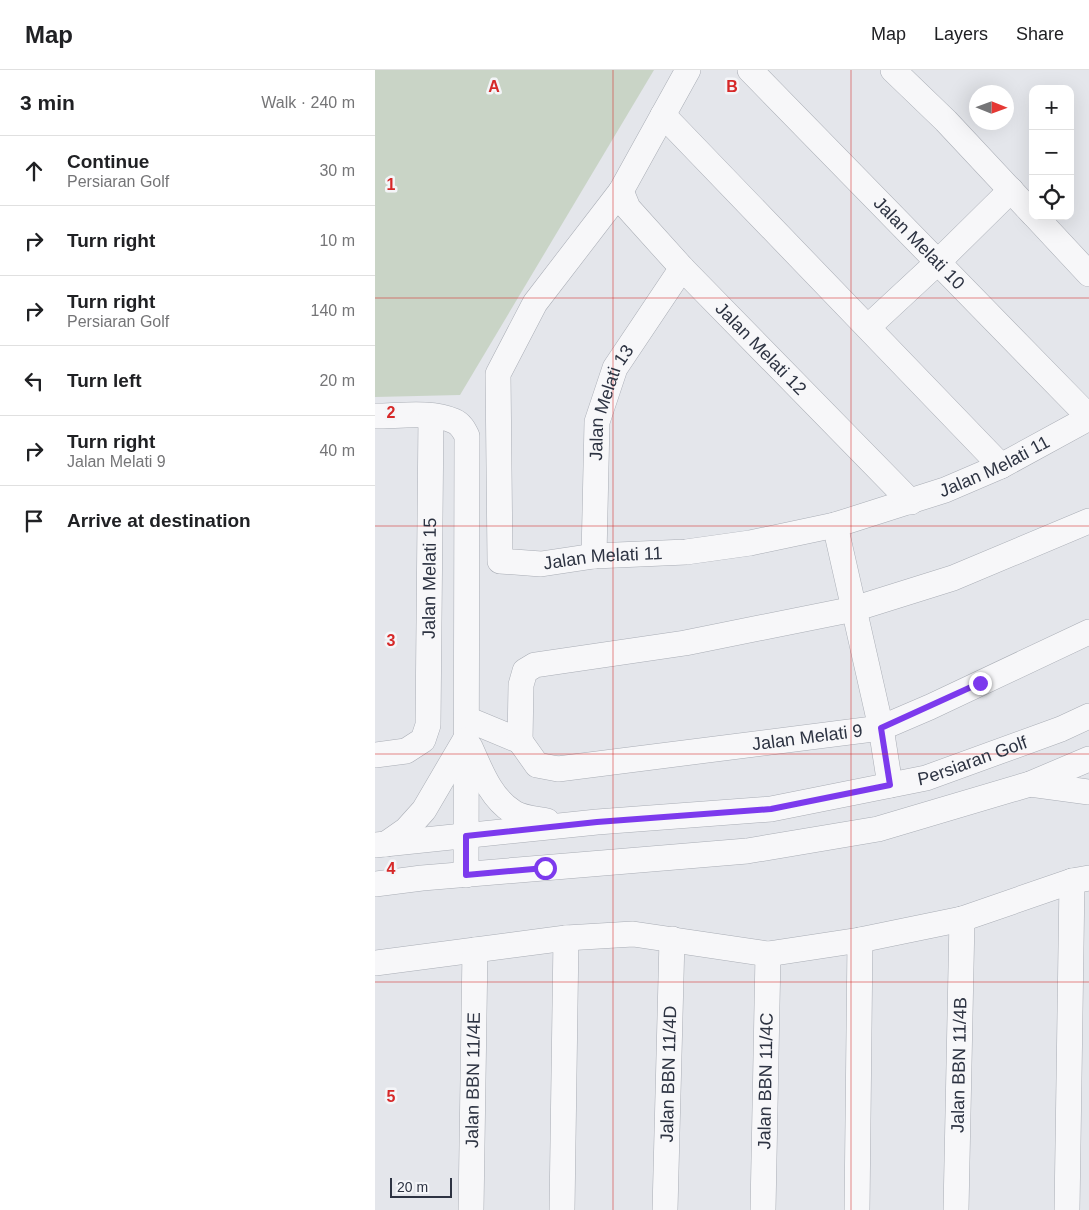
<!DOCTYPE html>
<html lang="en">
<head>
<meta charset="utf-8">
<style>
  body { margin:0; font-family:Helvetica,sans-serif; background:#f2f2f2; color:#202124 }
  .controls { position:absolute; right:15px; top:15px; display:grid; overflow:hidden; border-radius:10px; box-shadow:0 5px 20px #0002 }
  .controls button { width:45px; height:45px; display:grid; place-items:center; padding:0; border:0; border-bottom:1px solid #e0e0e0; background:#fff; color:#202124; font:25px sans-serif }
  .compass { position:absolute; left:594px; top:15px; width:45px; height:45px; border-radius:50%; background:#fff; box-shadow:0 5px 20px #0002; rotate:91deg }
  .scale { position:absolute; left:15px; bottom:12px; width:62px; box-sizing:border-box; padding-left:5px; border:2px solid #2d3342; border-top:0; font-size:14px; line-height:18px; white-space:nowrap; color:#2d3342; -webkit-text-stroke:4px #f4f5f8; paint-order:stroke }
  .stop { position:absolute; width:15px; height:15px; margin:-11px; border:4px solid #7c3aed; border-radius:50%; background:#fff }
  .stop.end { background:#7c3aed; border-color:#fff; box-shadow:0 1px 5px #0008 }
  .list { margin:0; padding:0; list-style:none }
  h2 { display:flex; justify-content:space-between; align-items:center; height:65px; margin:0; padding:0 20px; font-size:21px }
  h2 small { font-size:16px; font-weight:400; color:#757577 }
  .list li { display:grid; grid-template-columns:32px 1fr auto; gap:15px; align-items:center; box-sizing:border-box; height:70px; padding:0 20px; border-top:1px solid #e0e0e0 }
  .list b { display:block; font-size:19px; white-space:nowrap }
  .list p { margin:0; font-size:16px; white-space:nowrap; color:#757577 }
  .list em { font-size:16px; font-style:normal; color:#757577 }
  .icon { flex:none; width:28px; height:28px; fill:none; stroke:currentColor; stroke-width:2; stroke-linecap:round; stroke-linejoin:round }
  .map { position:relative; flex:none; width:714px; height:1140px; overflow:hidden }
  header { display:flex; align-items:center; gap:30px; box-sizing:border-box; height:70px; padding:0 25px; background:#fff; border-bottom:1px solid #e0e0e0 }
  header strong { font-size:24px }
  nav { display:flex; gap:28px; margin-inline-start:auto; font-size:18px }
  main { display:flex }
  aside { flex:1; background:#fff }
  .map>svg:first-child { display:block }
  .green { fill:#c9d4c6 }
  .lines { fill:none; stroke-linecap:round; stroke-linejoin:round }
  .minor-casing { stroke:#a9adb5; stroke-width:26 }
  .minor { stroke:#f7f7f9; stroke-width:25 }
  .route { stroke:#7c3aed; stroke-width:6 }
  .grid { fill:none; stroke:#d62828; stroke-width:1; stroke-opacity:0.55 }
  .labels { text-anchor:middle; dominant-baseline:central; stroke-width:5; stroke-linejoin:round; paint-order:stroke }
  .street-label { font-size:18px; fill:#2d3342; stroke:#f4f5f8 }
  .grid-label { font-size:16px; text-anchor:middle; font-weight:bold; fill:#d62828; stroke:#f4f5f8; stroke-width:5; stroke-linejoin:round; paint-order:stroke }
</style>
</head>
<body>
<header>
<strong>Map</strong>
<nav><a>Map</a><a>Layers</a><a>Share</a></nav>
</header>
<main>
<aside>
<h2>3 min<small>Walk · 240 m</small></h2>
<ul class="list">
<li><svg class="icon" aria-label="ahead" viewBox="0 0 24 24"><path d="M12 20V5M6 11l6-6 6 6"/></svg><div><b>Continue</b><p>Persiaran Golf</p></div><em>30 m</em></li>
<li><svg class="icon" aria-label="right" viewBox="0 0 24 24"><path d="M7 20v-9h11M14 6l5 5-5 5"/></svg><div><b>Turn right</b></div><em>10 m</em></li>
<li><svg class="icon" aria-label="right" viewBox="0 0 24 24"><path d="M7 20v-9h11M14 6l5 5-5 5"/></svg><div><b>Turn right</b><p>Persiaran Golf</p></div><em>140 m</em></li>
<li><svg class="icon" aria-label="left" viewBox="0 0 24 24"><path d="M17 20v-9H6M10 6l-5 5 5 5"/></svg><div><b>Turn left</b></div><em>20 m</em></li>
<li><svg class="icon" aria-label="right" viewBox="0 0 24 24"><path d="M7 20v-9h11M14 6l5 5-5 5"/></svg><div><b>Turn right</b><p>Jalan Melati 9</p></div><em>40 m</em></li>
<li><svg class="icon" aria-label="arrive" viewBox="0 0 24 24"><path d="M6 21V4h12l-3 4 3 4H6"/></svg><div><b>Arrive at destination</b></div></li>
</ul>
</aside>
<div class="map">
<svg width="714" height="1140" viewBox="0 0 714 1140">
  <rect width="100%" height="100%" fill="#e4e6eb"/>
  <path class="green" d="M 0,0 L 279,0 L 85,325 L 0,327 Z"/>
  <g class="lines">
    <defs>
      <g id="minor">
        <path id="s1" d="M 313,0 L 246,121 L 160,233 L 123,304 L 125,491 L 166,494 L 219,486 L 311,482 L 375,473 L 460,455 L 570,420 L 626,396 L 714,348"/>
        <path id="s2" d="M 375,0 L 714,347"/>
        <path d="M 518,0 L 571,51 L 658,144"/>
        <path d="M 288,45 L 626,396"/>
        <path id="s3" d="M 246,121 L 253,138 L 307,198 L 536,432"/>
        <path d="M 660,146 L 714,204"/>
        <path d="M 493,257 L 563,192 L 636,120"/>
        <path d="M 0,346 C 25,346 56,341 79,351 C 86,354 89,360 92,366 L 91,805"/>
        <path d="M 460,455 L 506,658 L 515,715"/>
        <path id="s4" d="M 219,486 L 222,352 L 240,298 L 307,198"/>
        <path d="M 92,649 L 145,671"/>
        <path d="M 145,671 L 146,615 L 150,601 L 160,595 L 310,573 L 479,539 L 578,508 L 714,451"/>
        <path id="s5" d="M 145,671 L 162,695 L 183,699 L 506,658 L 555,637 L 714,562"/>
        <path d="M 95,677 C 106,701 115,727 138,742 C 146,748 162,749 172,751"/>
        <path id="s6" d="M 0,685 L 31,681 L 48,670 L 53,655 L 56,346"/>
        <path d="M 655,714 L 714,722"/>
        <path d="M 11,774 L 31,760 L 49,740 L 90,670"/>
        <path id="s7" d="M 0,775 L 222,752 L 396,739 L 551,708 L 686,659 L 714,646"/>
        <path d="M 0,814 L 47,808 L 372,781 L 503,759 L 655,714 L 714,689"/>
        <path d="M 0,893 L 191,868 L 258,864 L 393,884 L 485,870 L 587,849 L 697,811 L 714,808"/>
        <path id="s8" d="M 96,1140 L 100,880"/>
        <path d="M 187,1140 L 191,868"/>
        <path id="s9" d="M 290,1140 L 297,869"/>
        <path id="s10" d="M 388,1140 L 393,884"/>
        <path d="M 482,1140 L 485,870"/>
        <path id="s11" d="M 581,1140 L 587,849"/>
        <path d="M 692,1140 L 697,811"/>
      </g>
    </defs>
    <use href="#minor" class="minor-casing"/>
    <use href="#minor" class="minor"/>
  </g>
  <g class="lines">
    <path class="route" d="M 170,798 L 91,805 L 91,766 L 222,752 L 396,739 L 515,715 L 506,658 L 605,613"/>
  </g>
  <path class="grid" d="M 238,0 L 238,1140M 476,0 L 476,1140M 0,228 L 714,228M 0,456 L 714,456M 0,684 L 714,684M 0,912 L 714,912"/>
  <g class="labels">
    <g class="street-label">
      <text stroke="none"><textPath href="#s2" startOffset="242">Jalan Melati 10</textPath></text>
      <text stroke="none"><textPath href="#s3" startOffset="212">Jalan Melati 12</textPath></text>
      <text stroke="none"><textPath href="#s4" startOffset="156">Jalan Melati 13</textPath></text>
      <text stroke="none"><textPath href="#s1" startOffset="1055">Jalan Melati 11</textPath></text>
      <text stroke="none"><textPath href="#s1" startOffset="650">Jalan Melati 11</textPath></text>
      <text stroke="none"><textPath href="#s6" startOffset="214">Jalan Melati 15</textPath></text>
      <text stroke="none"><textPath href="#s5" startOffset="302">Jalan Melati 9</textPath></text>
      <text stroke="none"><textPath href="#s7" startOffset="605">Persiaran Golf</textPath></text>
      <text stroke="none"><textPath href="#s11" startOffset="145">Jalan BBN 11/4B</textPath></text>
      <text stroke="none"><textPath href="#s9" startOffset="136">Jalan BBN 11/4D</textPath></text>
      <text stroke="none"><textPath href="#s8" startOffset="130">Jalan BBN 11/4E</textPath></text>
      <text stroke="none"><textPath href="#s10" startOffset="129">Jalan BBN 11/4C</textPath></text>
    </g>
  </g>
  <g class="grid-label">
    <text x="119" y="22">A</text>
    <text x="357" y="22">B</text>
    <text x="16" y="120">1</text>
    <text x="16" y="348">2</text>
    <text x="16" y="576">3</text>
    <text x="16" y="804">4</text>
    <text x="16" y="1032">5</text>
  </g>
</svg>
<div class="controls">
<button>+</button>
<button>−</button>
<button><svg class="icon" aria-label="locate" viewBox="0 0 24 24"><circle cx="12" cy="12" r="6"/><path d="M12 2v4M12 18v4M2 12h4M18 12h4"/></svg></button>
</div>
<svg class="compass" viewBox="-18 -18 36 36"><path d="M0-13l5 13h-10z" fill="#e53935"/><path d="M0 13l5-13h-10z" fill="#757577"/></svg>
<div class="scale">20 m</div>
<div class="stop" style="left:170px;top:798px"></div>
<div class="stop end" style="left:605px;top:613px"></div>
</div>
</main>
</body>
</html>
